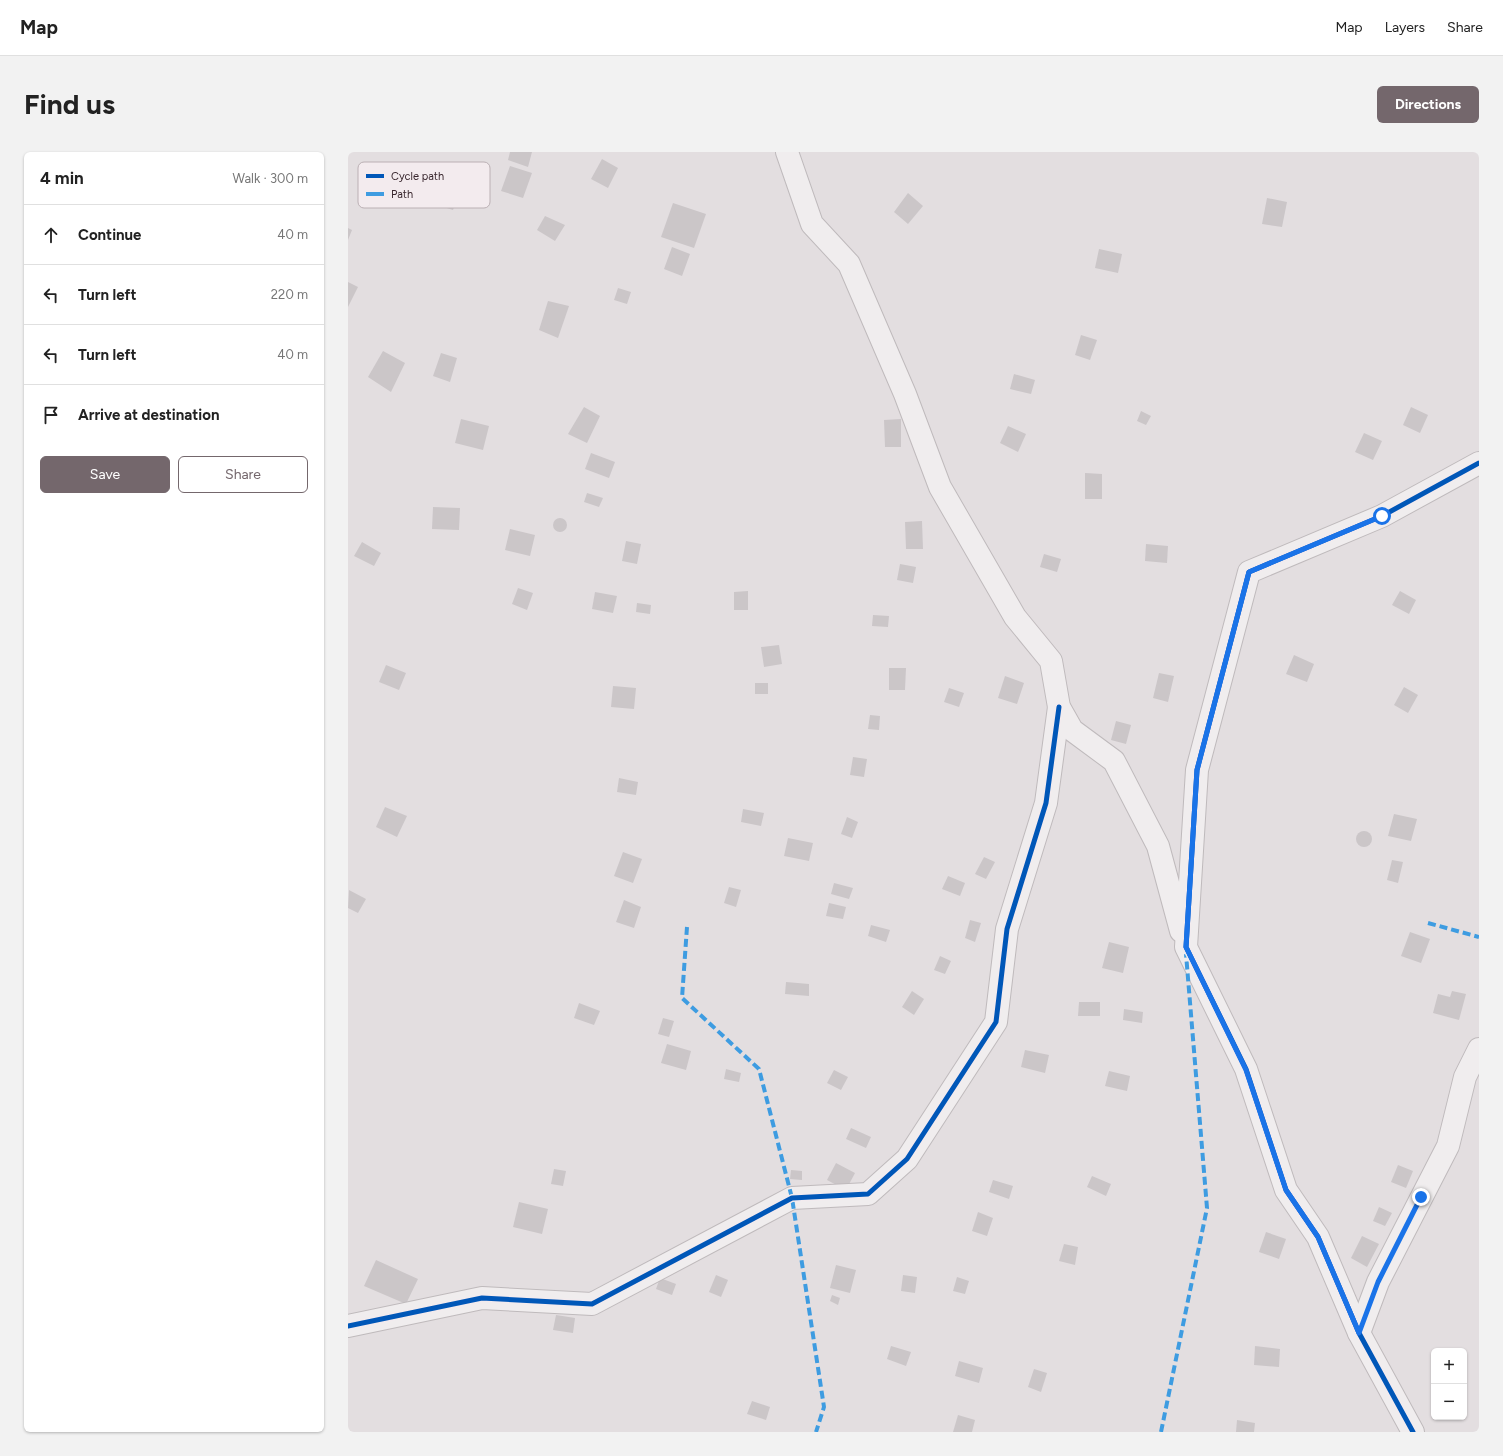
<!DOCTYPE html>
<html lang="en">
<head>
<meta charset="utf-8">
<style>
  body { margin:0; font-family:Figtree,sans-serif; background:#f2f2f2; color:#222 }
  .controls { position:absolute; right:12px; bottom:12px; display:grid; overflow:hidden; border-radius:6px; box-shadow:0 1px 3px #0004 }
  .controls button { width:36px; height:36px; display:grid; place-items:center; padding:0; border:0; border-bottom:1px solid #e0e0e0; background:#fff; color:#222; font:20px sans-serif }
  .stop { position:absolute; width:12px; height:12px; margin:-9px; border:3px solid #1a73e8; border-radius:50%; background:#fff }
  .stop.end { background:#1a73e8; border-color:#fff; box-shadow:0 1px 4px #0008 }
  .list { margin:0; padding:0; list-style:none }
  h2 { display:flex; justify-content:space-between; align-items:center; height:52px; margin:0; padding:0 16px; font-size:17px }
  h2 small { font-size:13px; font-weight:400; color:#767676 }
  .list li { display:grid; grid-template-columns:26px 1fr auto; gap:12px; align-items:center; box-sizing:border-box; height:60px; padding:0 16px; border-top:1px solid #e0e0e0 }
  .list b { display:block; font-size:15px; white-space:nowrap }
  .list em { font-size:13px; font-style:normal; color:#767676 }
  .actions { display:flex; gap:8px; padding:12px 16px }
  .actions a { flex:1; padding:9px 0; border:1px solid #74676c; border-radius:6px; text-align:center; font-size:14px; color:#74676c }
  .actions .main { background:#74676c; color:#fff }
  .icon { flex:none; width:22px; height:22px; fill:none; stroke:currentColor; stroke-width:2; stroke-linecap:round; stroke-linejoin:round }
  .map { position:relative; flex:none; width:1131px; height:1280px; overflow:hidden; border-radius:6px }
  header { display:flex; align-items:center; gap:24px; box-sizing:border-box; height:56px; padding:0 20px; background:#fff; border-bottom:1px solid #e0e0e0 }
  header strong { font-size:19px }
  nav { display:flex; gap:22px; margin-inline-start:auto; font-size:14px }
  .intro { display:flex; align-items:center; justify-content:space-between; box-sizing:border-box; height:96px; padding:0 24px }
  h1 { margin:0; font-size:28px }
  .button { padding:10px 18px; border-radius:6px; background:#74676c; color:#fff; font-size:14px; font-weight:700 }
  main { display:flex; gap:24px; padding:0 24px }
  aside { flex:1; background:#fff; border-radius:6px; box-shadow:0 1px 3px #0004 }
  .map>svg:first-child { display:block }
  .building { fill:#cbc6c8 }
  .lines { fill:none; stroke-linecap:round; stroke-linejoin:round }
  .minor-casing { stroke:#bfbabc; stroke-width:24 }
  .minor { stroke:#f0edee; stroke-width:22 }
  .quiet { stroke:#3e9ce1; stroke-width:4; stroke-dasharray:8 4; stroke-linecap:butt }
  .cycleway-casing { stroke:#f3ebee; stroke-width:8 }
  .cycleway { stroke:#0057b8; stroke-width:5 }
  .route { stroke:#1a73e8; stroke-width:5 }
  .key { fill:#f3ebee; stroke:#bbb0b4; stroke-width:1 }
  .key-label { font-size:11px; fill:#39272e }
</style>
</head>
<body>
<header>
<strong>Map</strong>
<nav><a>Map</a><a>Layers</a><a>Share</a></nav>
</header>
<div class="intro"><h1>Find us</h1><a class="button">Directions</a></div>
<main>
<aside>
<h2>4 min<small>Walk · 300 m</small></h2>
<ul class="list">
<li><svg class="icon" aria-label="ahead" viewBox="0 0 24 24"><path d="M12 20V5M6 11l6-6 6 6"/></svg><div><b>Continue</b></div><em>40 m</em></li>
<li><svg class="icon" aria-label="left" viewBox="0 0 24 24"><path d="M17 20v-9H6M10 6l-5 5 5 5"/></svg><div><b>Turn left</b></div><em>220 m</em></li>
<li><svg class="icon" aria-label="left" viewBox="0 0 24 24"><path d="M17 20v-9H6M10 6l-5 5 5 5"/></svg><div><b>Turn left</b></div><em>40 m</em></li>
<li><svg class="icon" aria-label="arrive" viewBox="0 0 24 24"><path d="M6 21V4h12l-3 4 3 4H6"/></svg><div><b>Arrive at destination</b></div></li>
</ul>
<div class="actions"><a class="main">Save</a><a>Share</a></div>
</aside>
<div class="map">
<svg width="1131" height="1280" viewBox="0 0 1131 1280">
  <rect width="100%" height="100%" fill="#e3dee0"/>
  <g class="building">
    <path d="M 162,0 L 184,0 L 180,15 L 160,8 Z"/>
    <path d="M 254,7 L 270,16 L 260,36 L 243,27 Z"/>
    <path d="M 162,14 L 184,21 L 175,46 L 153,39 Z"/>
    <path d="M 89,30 L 112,38 L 105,58 L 83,51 Z"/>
    <path d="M 560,41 L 575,54 L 560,72 L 546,60 Z"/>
    <path d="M 919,46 L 939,50 L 934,75 L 914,72 Z"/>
    <path d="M 325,51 L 358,62 L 346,96 L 313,85 Z"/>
    <path d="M 197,64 L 217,73 L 207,89 L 189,78 Z"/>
    <path d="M 0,76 L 4,78 L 0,88 Z"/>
    <path d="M 324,95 L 342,102 L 334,124 L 316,117 Z"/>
    <path d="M 751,97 L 774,102 L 770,121 L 747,116 Z"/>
    <path d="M 0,130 L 10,135 L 0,155 Z"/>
    <path d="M 270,136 L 283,140 L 279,152 L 266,148 Z"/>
    <path d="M 200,149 L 221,154 L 210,186 L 191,178 Z"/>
    <path d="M 733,183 L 749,188 L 742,208 L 727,203 Z"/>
    <path d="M 35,199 L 57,211 L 43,240 L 20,225 Z"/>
    <path d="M 93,201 L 109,206 L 102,230 L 85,224 Z"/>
    <path d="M 666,222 L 687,228 L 683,242 L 662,237 Z"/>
    <path d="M 236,255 L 252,264 L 239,291 L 220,282 Z"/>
    <path d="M 1063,255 L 1080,263 L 1072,281 L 1055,273 Z"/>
    <path d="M 793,259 L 803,264 L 798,273 L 789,269 Z"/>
    <path d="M 113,267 L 141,274 L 135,298 L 107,291 Z"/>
    <path d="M 553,267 L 553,295 L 537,295 L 536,268 Z"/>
    <path d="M 660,274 L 678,282 L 670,300 L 652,291 Z"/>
    <path d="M 1016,281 L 1034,289 L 1025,308 L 1007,300 Z"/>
    <path d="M 243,301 L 267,310 L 261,326 L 237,317 Z"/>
    <path d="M 737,321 L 754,322 L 754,347 L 737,347 Z"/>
    <path d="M 239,341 L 255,346 L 251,355 L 236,350 Z"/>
    <path d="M 85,355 L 112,356 L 111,378 L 84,377 Z"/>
    <circle cx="212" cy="373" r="7"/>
    <path d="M 574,369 L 575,397 L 558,397 L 557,370 Z"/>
    <path d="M 162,377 L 187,383 L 182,404 L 157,398 Z"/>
    <path d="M 278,389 L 293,392 L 289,412 L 274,409 Z"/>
    <path d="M 14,390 L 33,401 L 26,414 L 6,404 Z"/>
    <path d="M 798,392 L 820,394 L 819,411 L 797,409 Z"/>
    <path d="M 696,402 L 713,407 L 709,420 L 692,415 Z"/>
    <path d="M 552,412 L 568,415 L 565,431 L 549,428 Z"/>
    <path d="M 170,436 L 185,441 L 179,458 L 164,452 Z"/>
    <path d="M 400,439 L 400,458 L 386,458 L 386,440 Z"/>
    <path d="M 1052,439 L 1068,448 L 1061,462 L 1044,453 Z"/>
    <path d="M 247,440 L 269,444 L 265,461 L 244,457 Z"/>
    <path d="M 289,451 L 303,453 L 302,462 L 288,460 Z"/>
    <path d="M 525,463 L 541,464 L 540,475 L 524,474 Z"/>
    <path d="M 431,493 L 434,512 L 416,515 L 413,495 Z"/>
    <path d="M 946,503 L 966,512 L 959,530 L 938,522 Z"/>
    <path d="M 38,513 L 58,521 L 51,538 L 31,530 Z"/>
    <path d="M 541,516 L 558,516 L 557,538 L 541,538 Z"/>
    <path d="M 811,521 L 826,524 L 820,550 L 805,546 Z"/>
    <path d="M 657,524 L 676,531 L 669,552 L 650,546 Z"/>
    <rect x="407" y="531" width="13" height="11"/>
    <path d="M 265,534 L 288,536 L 286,557 L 263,555 Z"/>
    <path d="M 1056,535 L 1070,543 L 1060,561 L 1046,553 Z"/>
    <path d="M 601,536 L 616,541 L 611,555 L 596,550 Z"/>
    <path d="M 522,563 L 532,564 L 531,578 L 520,577 Z"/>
    <path d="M 768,569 L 783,573 L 778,592 L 763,588 Z"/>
    <path d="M 505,605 L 519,607 L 516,625 L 502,623 Z"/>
    <path d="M 271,626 L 290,630 L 288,643 L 269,640 Z"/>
    <path d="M 37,655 L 59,664 L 49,685 L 28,675 Z"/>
    <path d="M 395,657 L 416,661 L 413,674 L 393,670 Z"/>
    <path d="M 1046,662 L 1069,667 L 1063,689 L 1040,684 Z"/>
    <path d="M 499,665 L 510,670 L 504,686 L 493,682 Z"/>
    <circle cx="1016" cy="687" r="8"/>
    <path d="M 440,686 L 465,691 L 461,709 L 436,704 Z"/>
    <path d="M 275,700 L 294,707 L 285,731 L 266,724 Z"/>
    <path d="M 636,705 L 647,710 L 638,727 L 627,722 Z"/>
    <path d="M 1044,708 L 1055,710 L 1050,731 L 1039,728 Z"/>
    <path d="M 600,724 L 617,731 L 612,744 L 594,737 Z"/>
    <path d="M 486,731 L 505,736 L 501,747 L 483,742 Z"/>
    <path d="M 381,735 L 393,738 L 388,755 L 376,751 Z"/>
    <path d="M 1,738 L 18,747 L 10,761 L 0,756 Z"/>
    <path d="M 276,748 L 293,755 L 286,776 L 268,770 Z"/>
    <path d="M 481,751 L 498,755 L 495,767 L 478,764 Z"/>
    <path d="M 622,768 L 633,771 L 627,790 L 617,786 Z"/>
    <path d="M 523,773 L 542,778 L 538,790 L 520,784 Z"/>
    <path d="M 1062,780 L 1082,787 L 1073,811 L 1053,804 Z"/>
    <path d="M 761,790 L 781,795 L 775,821 L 754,816 Z"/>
    <path d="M 592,804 L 603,809 L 597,822 L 586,818 Z"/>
    <path d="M 438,830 L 461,832 L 461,844 L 437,842 Z"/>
    <path d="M 564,839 L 576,847 L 566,863 L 554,855 Z"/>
    <path d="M 1104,839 L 1118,842 L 1111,868 L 1085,861 L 1090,842 L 1102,845 Z"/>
    <path d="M 731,850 L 752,850 L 752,864 L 730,864 Z"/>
    <path d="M 231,851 L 252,859 L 246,873 L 226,866 Z"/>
    <path d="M 776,857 L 795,860 L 794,871 L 775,868 Z"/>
    <path d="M 315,866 L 326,869 L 321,885 L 310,882 Z"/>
    <path d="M 319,892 L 343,899 L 338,918 L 313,911 Z"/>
    <path d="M 677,898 L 701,903 L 697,921 L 673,915 Z"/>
    <path d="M 378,917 L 393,921 L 391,930 L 376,927 Z"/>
    <path d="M 486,918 L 500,925 L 493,938 L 479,931 Z"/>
    <path d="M 761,919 L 782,924 L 779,939 L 757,934 Z"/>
    <path d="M 503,976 L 523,985 L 518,996 L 498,987 Z"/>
    <path d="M 488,1011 L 507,1021 L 498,1038 L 479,1028 Z"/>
    <path d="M 1050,1013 L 1065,1019 L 1058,1036 L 1043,1030 Z"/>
    <path d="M 206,1017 L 218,1019 L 215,1034 L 203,1032 Z"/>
    <path d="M 443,1018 L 454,1019 L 454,1028 L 442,1027 Z"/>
    <path d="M 744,1024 L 763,1032 L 758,1044 L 739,1035 Z"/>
    <path d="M 645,1028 L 665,1034 L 661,1047 L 641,1040 Z"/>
    <path d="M 171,1050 L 200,1057 L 194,1082 L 165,1075 Z"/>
    <path d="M 1031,1055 L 1044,1061 L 1037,1074 L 1025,1069 Z"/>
    <path d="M 630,1060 L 645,1066 L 639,1084 L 624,1079 Z"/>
    <path d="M 918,1080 L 938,1087 L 931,1107 L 911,1100 Z"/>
    <path d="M 1014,1084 L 1031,1092 L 1019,1115 L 1003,1106 Z"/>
    <path d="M 716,1092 L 730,1095 L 727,1113 L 711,1109 Z"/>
    <path d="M 28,1108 L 70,1127 L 58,1152 L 16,1134 Z"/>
    <path d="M 488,1113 L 508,1118 L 502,1141 L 482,1136 Z"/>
    <path d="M 368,1123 L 380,1128 L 373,1145 L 361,1140 Z"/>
    <path d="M 555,1123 L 569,1125 L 567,1141 L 553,1139 Z"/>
    <path d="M 609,1125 L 621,1129 L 617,1142 L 605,1139 Z"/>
    <path d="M 312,1126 L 328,1132 L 324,1143 L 308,1137 Z"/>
    <path d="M 484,1143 L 492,1146 L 490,1153 L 482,1149 Z"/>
    <path d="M 208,1163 L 227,1166 L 225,1181 L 205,1178 Z"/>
    <path d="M 543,1194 L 563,1200 L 558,1214 L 539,1207 Z"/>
    <path d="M 907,1194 L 932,1197 L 931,1215 L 906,1213 Z"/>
    <path d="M 611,1209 L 635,1216 L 631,1231 L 607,1224 Z"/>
    <path d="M 686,1217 L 699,1221 L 693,1240 L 680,1235 Z"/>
    <path d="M 404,1249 L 422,1255 L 418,1268 L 399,1262 Z"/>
    <path d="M 610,1263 L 627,1268 L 624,1280 L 605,1280 Z"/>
    <path d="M 889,1268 L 907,1271 L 906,1280 L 888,1280 Z"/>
  </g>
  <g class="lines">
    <defs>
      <g id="minor">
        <path d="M 439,0 L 464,72 L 501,112 L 557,242 L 592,335 L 667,465 L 703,509 L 711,555 L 724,578 L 766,609 L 810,694 L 833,779"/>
        <path d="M 0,1174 L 134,1146 L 244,1152 L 444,1046 L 520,1042 L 559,1007 L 648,870 L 659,777 L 698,651 L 711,555"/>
        <path d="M 1011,1181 L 1030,1130 L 1100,994 L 1117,925 L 1131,897"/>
        <path d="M 1065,1280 L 1011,1181 L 970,1085 L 938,1038 L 898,917 L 838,795 L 849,618 L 901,420 L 1034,364 L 1131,311"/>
      </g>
    </defs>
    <use href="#minor" class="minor-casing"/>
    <use href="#minor" class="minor"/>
    <g class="quiet">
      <path d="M 1080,771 L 1131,785"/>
      <path d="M 339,775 L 334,846 L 411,917 L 444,1046 L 476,1255 L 468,1280"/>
      <path d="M 813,1280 L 859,1056 L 838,802"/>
    </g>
    <defs>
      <g id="cycleway">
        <path d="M 0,1174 L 134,1146 L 244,1152 L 444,1046 L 520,1042 L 559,1007 L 648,870 L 659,777 L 698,651 L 711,555"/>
        <path d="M 1065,1280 L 1011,1181 L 970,1085 L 938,1038 L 898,917 L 838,795 L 849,618 L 901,420 L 1034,364 L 1131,311"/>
      </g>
    </defs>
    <use href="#cycleway" class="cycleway-casing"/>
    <use href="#cycleway" class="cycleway"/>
  </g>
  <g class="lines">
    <path class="route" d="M 1034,364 L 901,420 L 849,618 L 838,795 L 898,918 L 938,1038 L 970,1085 L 1011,1181 L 1030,1130 L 1073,1045"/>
  </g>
  <rect x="10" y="10" width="132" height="46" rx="6" class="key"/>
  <rect x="18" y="22" width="18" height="4" fill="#0057b8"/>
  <rect x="18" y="40" width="18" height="4" fill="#3e9ce1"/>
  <g class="key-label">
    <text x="43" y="28">Cycle path</text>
    <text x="43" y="46">Path</text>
  </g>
</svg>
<div class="controls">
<button>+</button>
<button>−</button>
</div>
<div class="stop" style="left:1034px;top:364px"></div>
<div class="stop end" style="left:1073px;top:1045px"></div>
</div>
</main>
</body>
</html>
